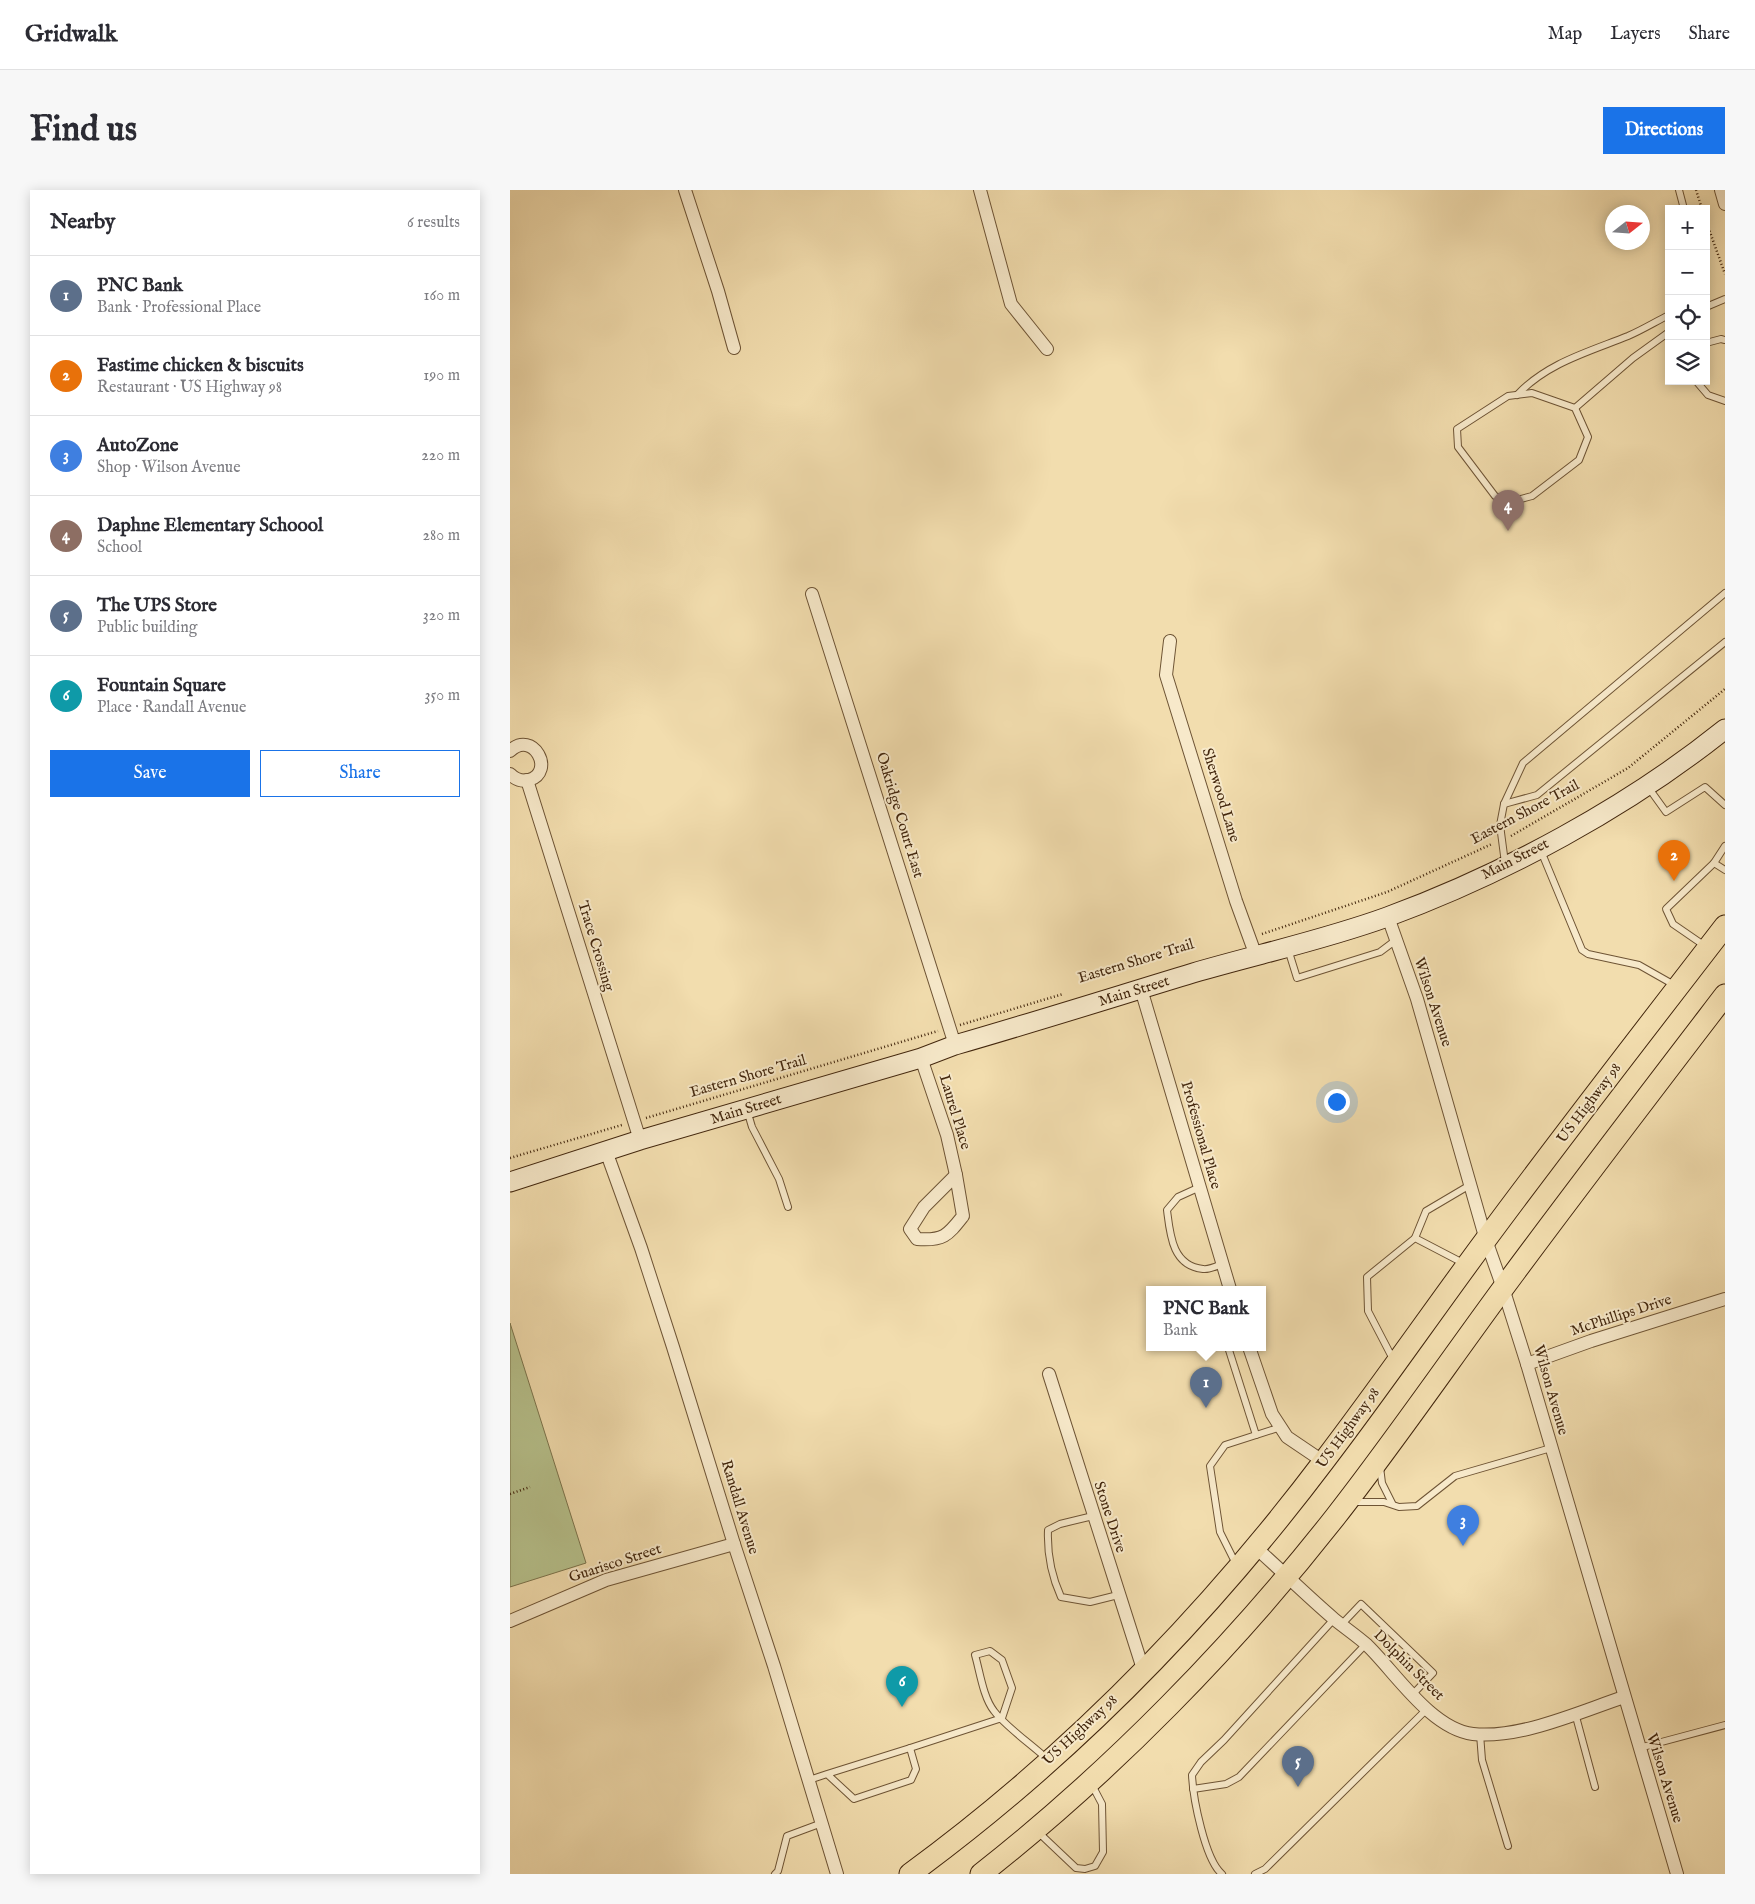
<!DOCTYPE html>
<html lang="en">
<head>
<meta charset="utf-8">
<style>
  body { margin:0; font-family:"IM FELL English",serif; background:#f7f7f7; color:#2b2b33 }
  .controls { position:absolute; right:15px; top:15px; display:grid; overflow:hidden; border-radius:0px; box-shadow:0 2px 12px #0003 }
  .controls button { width:45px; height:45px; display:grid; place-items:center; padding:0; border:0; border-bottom:1px solid #e1e1e2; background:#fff; color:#2b2b33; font:25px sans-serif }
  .compass { position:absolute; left:1095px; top:15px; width:45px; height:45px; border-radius:50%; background:#fff; box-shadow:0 2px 12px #0003; rotate:73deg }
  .you { position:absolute; left:826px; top:911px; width:18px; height:18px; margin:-12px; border:4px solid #fff; border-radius:50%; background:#1a73e8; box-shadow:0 0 0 8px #1a73e833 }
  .badge { display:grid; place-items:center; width:32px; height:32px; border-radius:50%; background:#1a73e8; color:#fff; font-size:16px; font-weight:700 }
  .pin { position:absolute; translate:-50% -41px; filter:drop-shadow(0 1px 2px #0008) }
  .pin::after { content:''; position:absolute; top:26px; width:18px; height:15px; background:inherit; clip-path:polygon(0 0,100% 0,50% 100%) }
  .popup { position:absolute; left:636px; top:1096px; width:120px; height:65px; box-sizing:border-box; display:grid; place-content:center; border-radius:0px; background:#fff; filter:drop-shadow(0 1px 4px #0005); font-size:16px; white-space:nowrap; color:#7c7c81 }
  .popup b { font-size:19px; color:#2b2b33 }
  .popup::after { content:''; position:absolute; left:50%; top:100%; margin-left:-10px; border:10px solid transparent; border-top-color:#fff }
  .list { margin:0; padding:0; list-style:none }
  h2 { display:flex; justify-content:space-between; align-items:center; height:65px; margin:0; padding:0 20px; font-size:21px }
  h2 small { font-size:16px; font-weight:400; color:#7c7c81 }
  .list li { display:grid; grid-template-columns:32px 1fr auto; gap:15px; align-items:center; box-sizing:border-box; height:80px; padding:0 20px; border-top:1px solid #e1e1e2 }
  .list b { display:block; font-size:19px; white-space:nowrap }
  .list p { margin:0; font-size:16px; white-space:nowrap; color:#7c7c81 }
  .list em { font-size:16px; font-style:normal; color:#7c7c81 }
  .actions { display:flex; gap:10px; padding:15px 20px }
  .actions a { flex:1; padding:11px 0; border:1px solid #1a73e8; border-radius:0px; text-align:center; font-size:18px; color:#1a73e8 }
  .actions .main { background:#1a73e8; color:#fff }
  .icon { flex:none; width:28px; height:28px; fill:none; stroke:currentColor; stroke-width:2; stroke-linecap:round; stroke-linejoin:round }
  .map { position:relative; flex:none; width:1215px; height:1684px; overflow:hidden; border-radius:0px }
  header { display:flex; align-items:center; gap:30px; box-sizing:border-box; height:70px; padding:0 25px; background:#fff; border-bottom:1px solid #e1e1e2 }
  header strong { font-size:24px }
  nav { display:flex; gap:28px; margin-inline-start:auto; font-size:18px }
  .intro { display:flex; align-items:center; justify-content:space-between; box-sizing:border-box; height:120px; padding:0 30px }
  h1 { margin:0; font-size:35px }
  .button { padding:12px 22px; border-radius:0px; background:#1a73e8; color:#fff; font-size:18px; font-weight:700 }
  main { display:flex; gap:30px; padding:0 30px }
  aside { flex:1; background:#fff; border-radius:0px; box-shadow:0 2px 12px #0003 }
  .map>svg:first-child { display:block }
  .green { fill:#b7c28d; stroke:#7c744d }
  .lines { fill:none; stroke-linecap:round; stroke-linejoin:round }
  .lane-casing { stroke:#6e5435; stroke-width:8 }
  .street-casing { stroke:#6e5435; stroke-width:14 }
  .secondary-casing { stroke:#42260d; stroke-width:21 }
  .primary-casing { stroke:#42260d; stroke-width:23 }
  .path { stroke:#42260d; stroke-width:2.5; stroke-dasharray:1 2.5; stroke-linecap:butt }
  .lane { stroke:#f7e9ca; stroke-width:6 }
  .street { stroke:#f7e9ca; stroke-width:12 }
  .secondary { stroke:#f7e9ca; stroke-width:19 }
  .primary { stroke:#f2ddae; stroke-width:21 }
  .labels { text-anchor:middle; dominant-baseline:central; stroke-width:4; stroke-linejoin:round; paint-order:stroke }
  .street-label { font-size:15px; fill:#42260d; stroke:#f7e9ca }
</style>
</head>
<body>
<header>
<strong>Gridwalk</strong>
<nav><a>Map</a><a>Layers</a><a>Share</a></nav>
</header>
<div class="intro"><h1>Find us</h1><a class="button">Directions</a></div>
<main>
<aside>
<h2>Nearby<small>6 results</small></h2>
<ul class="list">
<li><span class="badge" style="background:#5c6f8a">1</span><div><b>PNC Bank</b><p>Bank · Professional Place</p></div><em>160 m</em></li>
<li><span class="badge" style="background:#e8710a">2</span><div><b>Fastime chicken &amp; biscuits</b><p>Restaurant · US Highway 98</p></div><em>190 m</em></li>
<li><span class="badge" style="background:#3f7fe0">3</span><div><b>AutoZone</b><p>Shop · Wilson Avenue</p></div><em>220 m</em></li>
<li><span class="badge" style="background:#8d6e63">4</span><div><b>Daphne Elementary Schoool</b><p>School</p></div><em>280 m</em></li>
<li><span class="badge" style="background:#5c6f8a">5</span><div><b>The UPS Store</b><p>Public building</p></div><em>320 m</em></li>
<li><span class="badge" style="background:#0f9aa8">6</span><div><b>Fountain Square</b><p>Place · Randall Avenue</p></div><em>350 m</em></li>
</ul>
<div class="actions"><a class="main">Save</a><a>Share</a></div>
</aside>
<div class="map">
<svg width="1215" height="1684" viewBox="0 0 1215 1684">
  <rect width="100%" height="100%" fill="#f2ddae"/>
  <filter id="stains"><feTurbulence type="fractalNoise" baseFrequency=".004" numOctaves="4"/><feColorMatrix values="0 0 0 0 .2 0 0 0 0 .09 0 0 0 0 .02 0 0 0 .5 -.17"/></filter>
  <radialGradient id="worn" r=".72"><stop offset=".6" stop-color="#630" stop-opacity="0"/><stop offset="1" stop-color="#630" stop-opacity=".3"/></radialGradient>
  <path class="green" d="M 0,1133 L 76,1373 L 0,1397 Z"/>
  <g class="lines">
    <defs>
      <g id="lane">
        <path d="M 1169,0 L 1174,19"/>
        <path d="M 1196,117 L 1215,109"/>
        <path d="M 1196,153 L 1211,149 L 1215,150"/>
        <path d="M 1186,191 L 1198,205 L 1215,211"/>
        <path d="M 1022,203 L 1065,218 L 1078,247 L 1069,270 L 1022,306 L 1000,312 L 985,306 L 948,257 L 947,239 L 998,206 Z"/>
        <path d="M 1007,205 C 1037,173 1078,162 1118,146 C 1132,140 1145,132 1159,125"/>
        <path d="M 1065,218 L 1123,168 L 1159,142"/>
        <path d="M 1138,597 L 1156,622 L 1195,597 L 1215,615"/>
        <path d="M 994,614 L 1027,605 L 1215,452"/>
        <path d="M 1215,656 L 1204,673 L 1215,680"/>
        <path d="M 1031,661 L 1072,760 L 1078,764 L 1129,775 L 1166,796"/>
        <path d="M 995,673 L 990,635 L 994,614 L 1013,573 L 1215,403"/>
        <path d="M 1195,756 L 1163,734 L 1156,719 L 1204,673"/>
        <path d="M 778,759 L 787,788 L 870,762 L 886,750"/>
        <path d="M 237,920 L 242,937 L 269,989 L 278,1017"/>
        <path d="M 690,997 L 668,1007 L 657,1020 C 660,1044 662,1076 693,1079 C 699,1080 707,1076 712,1074"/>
        <path d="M 905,1048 L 916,1021 L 960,995"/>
        <path d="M 718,1157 L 746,1245"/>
        <path d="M 884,1171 L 858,1121 L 857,1087 L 905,1048 L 953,1073"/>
        <path d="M 870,1277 L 872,1293 L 882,1313"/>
        <path d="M 843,1312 L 874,1312 L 889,1317 L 907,1316 L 945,1286 L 1041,1258"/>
        <path d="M 583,1326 L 550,1334 L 538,1340 C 537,1365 541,1385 551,1407 L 580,1412 L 608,1405"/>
        <path d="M 726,1374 L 710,1342 L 700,1276 L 715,1255 L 771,1237"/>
        <path d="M 831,1435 L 851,1414 L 923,1483 L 903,1504"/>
        <path d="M 1065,1523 L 1085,1597"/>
        <path d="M 970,1544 L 972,1570 L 998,1656"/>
        <path d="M 400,1558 L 492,1528 L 502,1498 L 492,1470 L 480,1461 L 465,1465 C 470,1482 473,1507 484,1521 C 495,1536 522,1555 536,1568"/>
        <path d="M 1129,1558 L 1215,1535"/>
        <path d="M 299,1590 L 317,1584 L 344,1609 L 401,1590 L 406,1579 L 400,1558 L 317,1584"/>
        <path d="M 683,1599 L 716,1594 L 729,1587 L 856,1454"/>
        <path d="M 528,1642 L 566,1678 L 575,1679 L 585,1676 L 593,1662 L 592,1614 L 582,1595"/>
        <path d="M 265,1684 L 268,1681 L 277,1646 L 312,1633"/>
        <path d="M 712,1684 C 695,1670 683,1608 682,1585 L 691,1572 L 714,1550 L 824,1429"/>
        <path d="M 745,1684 L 755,1679 L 917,1519"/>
      </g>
      <g id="street">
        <path d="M 175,0 L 208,101 L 224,158"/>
        <path d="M 470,0 L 501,114 L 537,159"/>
        <path d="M 1211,0 L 1215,14"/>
        <path d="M 302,404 L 445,855"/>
        <path d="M 660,451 L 656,485 L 726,711 L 746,766"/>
        <path d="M 0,561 C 23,539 46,582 19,590 C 11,592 5,589 0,584"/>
        <path d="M 17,590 L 130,950"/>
        <path d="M 878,727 L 907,809 L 976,1050 L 993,1098 L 1017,1174 L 1167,1684"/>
        <path d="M 631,799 L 720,1099"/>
        <path d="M 411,868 L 437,945 L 446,985"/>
        <path d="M 96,961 L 131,1058 L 163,1157 L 224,1354 L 264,1476 L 327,1684"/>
        <path d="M 446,985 L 453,1026 C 438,1045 434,1051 407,1049 L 400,1039 L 414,1017 Z"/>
        <path d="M 739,1157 L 762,1224 L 777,1247 L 814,1272"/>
        <path d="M 1017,1174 L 1081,1151 L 1215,1109"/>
        <path d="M 539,1184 L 633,1479"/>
        <path d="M 745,1357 C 772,1381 797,1406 824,1429 C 835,1438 847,1446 857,1455 C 885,1482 921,1539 963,1544 C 1010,1549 1069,1522 1114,1507"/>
        <path d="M 0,1431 L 96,1390 L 224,1354"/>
      </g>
      <path id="secondary" d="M 0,992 L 130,950 L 411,868 L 445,855 C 525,832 604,807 683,783 C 748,764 814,750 877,727 C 994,684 1118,617 1215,539"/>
      <g id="primary">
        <path d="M 400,1684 C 557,1569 697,1426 814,1271 C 869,1199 920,1125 974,1052 C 1053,945 1134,841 1215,736"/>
        <path d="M 471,1684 C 601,1582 724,1456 826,1326 C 883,1253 936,1176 991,1101 C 1064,1002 1140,903 1215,805"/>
      </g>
    </defs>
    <use href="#lane" class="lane-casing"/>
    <use href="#street" class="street-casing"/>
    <use href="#secondary" class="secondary-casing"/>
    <use href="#primary" class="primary-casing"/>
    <g class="path">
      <path d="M 1186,0 L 1192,19"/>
      <path d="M 1196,31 L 1215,84"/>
      <path d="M 1001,646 L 1118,578 L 1215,499"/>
      <path d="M 752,744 L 877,702 L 982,654"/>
      <path d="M 450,835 L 553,804"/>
      <path d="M 136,928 L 428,841"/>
      <path d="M 0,968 L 112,935"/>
      <path d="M 0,1304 L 20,1297"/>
    </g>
    <use href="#lane" class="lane"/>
    <use href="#street" class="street"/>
    <use href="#secondary" class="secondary"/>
    <use href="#primary" class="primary"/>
  </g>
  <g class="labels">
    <g class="street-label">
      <text transform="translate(711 605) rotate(73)">Sherwood Lane</text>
      <text transform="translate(1015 622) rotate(-28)">Eastern Shore Trail</text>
      <text transform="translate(390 625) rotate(73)">Oakridge Court East</text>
      <text transform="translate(1005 669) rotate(-27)">Main Street</text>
      <text transform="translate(86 756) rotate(73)">Trace Crossing</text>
      <text transform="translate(626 771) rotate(-17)">Eastern Shore Trail</text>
      <text transform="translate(624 801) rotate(-17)">Main Street</text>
      <text transform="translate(923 812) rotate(72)">Wilson Avenue</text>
      <text transform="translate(238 886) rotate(-16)">Eastern Shore Trail</text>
      <text transform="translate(1079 913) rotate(-53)">US Highway 98</text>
      <text transform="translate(236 919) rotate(-17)">Main Street</text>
      <text transform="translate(445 922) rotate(73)">Laurel Place</text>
      <text transform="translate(691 945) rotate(74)">Professional Place</text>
      <text transform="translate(1111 1125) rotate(-18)">McPhillips Drive</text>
      <text transform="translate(1041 1200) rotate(74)">Wilson Avenue</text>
      <text transform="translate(838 1238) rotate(-54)">US Highway 98</text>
      <text transform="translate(230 1317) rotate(73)">Randall Avenue</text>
      <text transform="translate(600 1327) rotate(72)">Stone Drive</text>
      <text transform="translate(105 1373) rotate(-18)">Guarisco Street</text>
      <text transform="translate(899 1475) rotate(45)">Dolphin Street</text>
      <text transform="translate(570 1540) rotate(-43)">US Highway 98</text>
      <text transform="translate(1155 1588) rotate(73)">Wilson Avenue</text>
    </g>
  </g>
  <rect width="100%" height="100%" filter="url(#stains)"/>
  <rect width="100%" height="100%" fill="url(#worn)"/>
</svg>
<div class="controls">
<button>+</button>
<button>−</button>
<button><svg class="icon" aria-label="locate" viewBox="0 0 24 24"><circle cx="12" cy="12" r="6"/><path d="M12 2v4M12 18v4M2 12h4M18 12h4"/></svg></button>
<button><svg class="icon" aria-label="layers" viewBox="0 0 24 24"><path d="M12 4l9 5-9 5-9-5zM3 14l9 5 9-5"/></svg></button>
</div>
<svg class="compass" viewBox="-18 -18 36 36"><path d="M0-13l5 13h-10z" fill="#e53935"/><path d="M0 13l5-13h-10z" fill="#7c7c81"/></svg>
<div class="you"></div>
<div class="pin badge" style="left:696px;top:1218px;background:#5c6f8a">1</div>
<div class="popup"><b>PNC Bank</b>Bank</div>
<div class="pin badge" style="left:1164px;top:691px;background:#e8710a">2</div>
<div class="pin badge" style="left:953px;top:1356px;background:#3f7fe0">3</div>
<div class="pin badge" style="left:998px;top:341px;background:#8d6e63">4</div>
<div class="pin badge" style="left:788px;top:1597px;background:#5c6f8a">5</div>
<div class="pin badge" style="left:392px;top:1517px;background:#0f9aa8">6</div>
</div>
</main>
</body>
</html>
